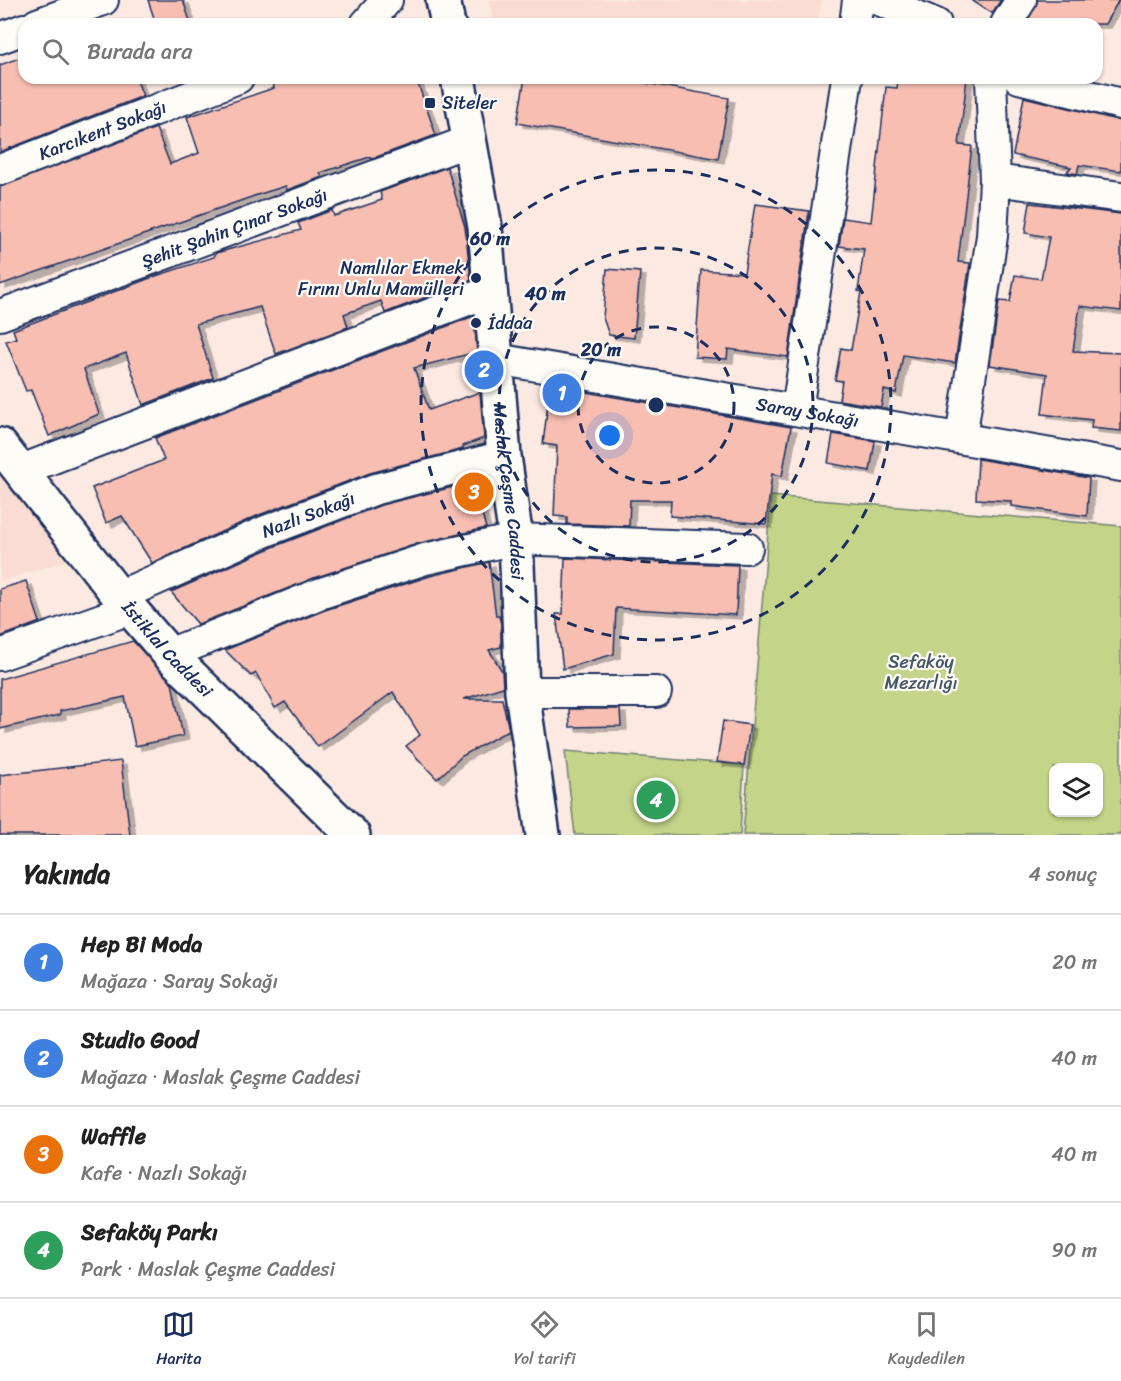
<!DOCTYPE html>
<html lang="tr">
<head>
<meta charset="utf-8">
<style>
  body { margin:0; font-family:Sriracha,sans-serif; background:#f6f6f6; color:#222 }
  .controls { position:absolute; right:18px; bottom:18px; display:grid; overflow:hidden; border-radius:12px; box-shadow:0 2px 4px #0004 }
  .controls button { width:54px; height:54px; display:grid; place-items:center; padding:0; border:0; border-bottom:2px solid #e0e0e0; background:#fff; color:#222; font:30px sans-serif }
  .you { position:absolute; left:610px; top:436px; width:21px; height:21px; margin:-15px; border:4px solid #fff; border-radius:50%; background:#1a73e8; box-shadow:0 0 0 9px #1a73e833 }
  .badge { display:grid; place-items:center; width:39px; height:39px; border-radius:50%; background:#1b2f5e; color:#fff; font-size:20px; font-weight:700 }
  .pin { position:absolute; translate:-50% -50%; border:3px solid #fff; box-shadow:0 2px 6px #0006 }
  .list { margin:0; padding:0; list-style:none }
  h2 { display:flex; justify-content:space-between; align-items:center; height:78px; margin:0; padding:0 24px; font-size:26px }
  h2 small { font-size:20px; font-weight:400; color:#767676 }
  .list li { display:grid; grid-template-columns:39px 1fr auto; gap:18px; align-items:center; box-sizing:border-box; height:96px; padding:0 24px; border-top:2px solid #e0e0e0 }
  .list b { display:block; font-size:22px; white-space:nowrap }
  .list p { margin:0; font-size:20px; white-space:nowrap; color:#767676 }
  .list em { font-size:20px; font-style:normal; color:#767676 }
  .icon { flex:none; width:33px; height:33px; fill:none; stroke:currentColor; stroke-width:2; stroke-linecap:round; stroke-linejoin:round }
  .map { position:relative; flex:none; width:1121px; height:835px; overflow:hidden }
  .search { position:absolute; background:#fff; box-shadow:0 2px 4px #0004; left:18px; right:18px; top:18px; height:66px; display:flex; align-items:center; gap:15px; box-sizing:border-box; padding:0 21px; border-radius:18px; color:#767676; font-size:22px }
  .sheet { height:462px; background:#fff }
  nav { display:flex; justify-content:space-around; align-items:center; box-sizing:border-box; height:84px; border-top:2px solid #e0e0e0; background:#fff; font-size:16px; color:#767676 }
  nav a { display:grid; justify-items:center; gap:3px }
  nav .on { color:#1b2f5e }
  .map>svg:first-child { display:block }
  .built { fill:#fbdcd4 }
  .green { fill:#c4d488; stroke:#708273; stroke-width:1.5; fill-rule:evenodd }
  .building { fill:#f8beb2; stroke:#1b2f5e; stroke-width:1.5; filter:url(#shadow) }
  .lines { fill:none; stroke-linecap:round; stroke-linejoin:round }
  .minor-casing { stroke:#1b2f5e; stroke-width:34 }
  .tertiary-casing { stroke:#1b2f5e; stroke-width:38 }
  .minor { stroke:#fdfcf7; stroke-width:30 }
  .tertiary { stroke:#fdfcf7; stroke-width:33 }
  .ring { fill:none; stroke:#1b2f5e; stroke-width:3; stroke-dasharray:10 8 }
  .poi-dot { fill:#1b2f5e; stroke:#fdfcf7; stroke-width:2 }
  .labels { text-anchor:middle; dominant-baseline:central; stroke-width:4.5; stroke-linejoin:round; paint-order:stroke }
  .poi-label { font-size:18px; fill:#1b2f5e; stroke:#fdfcf7; text-anchor:start }
  .street-label { font-size:18px; fill:#1b2f5e; stroke:#fdfcf7 }
  .park-label { font-size:18px; fill:#455868; stroke:#fdfcf7 }
  .centre { fill:#1b2f5e; stroke:#fdfcf7; stroke-width:3 }
  .ring-label { font-size:18px; text-anchor:middle; font-weight:bold; fill:#1b2f5e; stroke:#fdfcf7; stroke-width:4.5; stroke-linejoin:round; paint-order:stroke }
</style>
</head>
<body>
<div class="map">
<svg width="1121" height="835" viewBox="0 0 1121 835">
  <defs>
    <filter id="shadow"><feDropShadow dx="6" dy="4" stdDeviation="0" flood-color="#0004"/></filter>
  </defs>
  <rect width="100%" height="100%" fill="#fce9e2"/>
  <filter id="ink" filterUnits="userSpaceOnUse"><feTurbulence type="fractalNoise" baseFrequency=".0167" numOctaves="2"/><feDisplacementMap in="SourceGraphic" scale="12" xChannelSelector="R" yChannelSelector="G"/><feConvolveMatrix kernelMatrix="1 2 1 2 8 2 1 2 1" color-interpolation-filters="sRGB"/></filter>
  <g filter="url(#ink)">
    <g class="built">
      <path d="M 490,0 L 822,0 L 817,24 L 494,24 Z"/>
      <path d="M 0,445 L 86,555 L 0,581 Z"/>
    </g>
    <g class="green">
      <path d="M 771,496 L 1121,526 L 1121,835 L 743,835 ZM 1054,768 L 1098,768 L 1098,812 L 1054,812 Z"/>
      <path d="M 565,751 L 744,765 L 740,835 L 575,835 Z"/>
    </g>
    <g class="building">
      <path d="M 148,0 L 183,0 L 191,24 L 156,24 Z"/>
      <path d="M 971,0 L 1001,0 L 992,13 Z"/>
      <path d="M 1038,0 L 1119,0 L 1105,24 L 1026,24 Z"/>
      <path d="M 24,56 L 24,78 L 136,78 L 143,96 L 0,152 L 0,65 Z"/>
      <path d="M 292,78 L 416,78 L 436,135 L 371,159 L 370,157 L 320,173 L 322,177 L 287,190 L 286,186 L 260,194 L 0,285 L 0,187 L 156,128 L 170,164 L 199,153 L 187,117 L 274,88 L 273,85 Z"/>
      <path d="M 525,78 L 618,78 L 729,98 L 718,159 L 517,123 Z"/>
      <path d="M 898,78 L 967,78 L 959,145 L 972,146 L 958,262 L 970,263 L 955,363 L 903,355 L 896,393 L 884,390 L 881,407 L 839,400 L 842,381 L 835,380 L 841,348 L 851,350 L 861,292 L 858,291 L 864,249 L 839,246 L 843,218 L 871,222 L 886,87 L 897,88 Z"/>
      <path d="M 1024,97 L 1121,121 L 1121,171 L 1079,165 L 1077,174 L 1067,172 L 1071,167 L 1013,155 Z"/>
      <path d="M 447,167 L 465,227 L 471,280 L 385,313 L 381,301 L 344,314 L 348,327 L 276,354 L 260,307 L 196,324 L 213,378 L 143,405 L 126,353 L 84,369 L 99,414 L 49,436 L 31,390 L 26,391 L 6,341 L 16,338 L 13,330 L 153,277 L 214,257 L 216,253 L 301,230 L 298,223 L 332,210 L 334,216 L 382,200 L 380,192 Z"/>
      <path d="M 1030,203 L 1121,214 L 1121,311 L 1080,306 L 1073,351 L 1121,353 L 1121,431 L 1091,428 L 1092,420 L 1042,414 L 1047,374 L 990,365 L 999,301 L 1010,302 L 1015,275 L 1041,279 L 1049,237 L 1025,233 Z"/>
      <path d="M 755,204 L 809,211 L 788,357 L 728,349 L 727,359 L 695,357 L 701,270 L 744,273 Z"/>
      <path d="M 607,269 L 640,272 L 634,338 L 609,335 L 603,318 Z"/>
      <path d="M 474,316 L 477,352 L 414,368 L 429,410 L 480,392 L 484,438 L 463,446 L 463,449 L 370,473 L 259,515 L 152,563 L 122,516 L 106,523 L 92,488 L 164,460 L 155,438 Z"/>
      <path d="M 550,386 L 791,427 L 782,476 L 772,474 L 766,524 L 670,516 L 671,500 L 630,500 L 629,526 L 567,524 L 567,517 L 554,516 L 557,446 L 543,444 Z"/>
      <path d="M 833,434 L 875,441 L 870,471 L 828,463 Z"/>
      <path d="M 978,459 L 1089,478 L 1087,516 L 1011,506 L 1011,501 L 976,499 Z"/>
      <path d="M 473,482 L 486,528 L 420,543 L 314,578 L 198,624 L 171,592 L 273,547 L 381,505 Z"/>
      <path d="M 565,558 L 738,565 L 736,615 L 616,608 L 614,654 L 563,669 L 556,614 L 563,614 Z"/>
      <path d="M 489,562 L 496,616 L 499,616 L 501,624 L 501,647 L 489,650 L 502,671 L 503,687 L 464,699 L 502,699 L 509,730 L 462,756 L 437,779 L 406,746 L 420,735 L 393,692 L 318,747 L 285,702 L 275,708 L 256,673 L 251,676 L 225,650 L 325,610 L 430,576 Z"/>
      <path d="M 26,581 L 40,622 L 0,637 L 0,589 Z"/>
      <path d="M 133,641 L 172,683 L 183,736 L 135,746 L 125,697 L 60,711 L 60,715 L 0,729 L 0,679 Z"/>
      <path d="M 569,709 L 620,709 L 621,726 L 570,727 Z"/>
      <path d="M 723,721 L 750,725 L 744,765 L 717,762 Z"/>
      <path d="M 121,761 L 130,835 L 0,835 L 0,775 Z"/>
    </g>
    <g class="lines">
      <defs>
        <g id="minor">
          <path d="M 879,0 L 936,24"/>
          <path d="M 37,24 L 103,0"/>
          <path d="M 366,24 L 387,0"/>
          <path d="M 855,24 L 858,0"/>
          <path d="M 1006,24 L 1021,0"/>
          <path d="M 0,38 L 24,29"/>
          <path d="M 991,78 L 995,180"/>
          <path d="M 1019,78 L 1121,104"/>
          <path id="s1" d="M 0,170 L 238,78"/>
          <path id="s2" d="M 0,315 L 469,141"/>
          <path id="s3" d="M 496,359 L 1121,466"/>
          <path d="M 797,410 L 847,78"/>
          <path d="M 961,438 L 992,236 L 995,180 L 1121,197"/>
          <path d="M 19,471 L 491,291"/>
          <path id="s4" d="M 119,596 L 266,531 L 376,489 L 504,456"/>
          <path d="M 169,654 L 319,594 L 425,559 L 516,539 L 747,548"/>
          <path d="M 0,655 L 130,609"/>
          <path d="M 522,692 L 656,692"/>
        </g>
        <g id="tertiary">
          <path d="M 443,0 L 448,24"/>
          <path id="s5" d="M 458,78 L 485,227 L 504,456 L 516,539 L 522,692 L 543,835"/>
          <path id="s6" d="M 0,445 L 119,596 L 169,654 L 353,835"/>
        </g>
      </defs>
      <use href="#minor" class="minor-casing"/>
      <use href="#tertiary" class="tertiary-casing"/>
      <use href="#minor" class="minor"/>
      <use href="#tertiary" class="tertiary"/>
    </g>
  </g>
  <g class="ring">
    <circle cx="656" cy="405" r="78"/>
    <circle cx="656" cy="405" r="157"/>
    <circle cx="656" cy="405" r="235"/>
  </g>
  <g class="poi-dot">
    <rect x="424" y="97" width="12" height="12" rx="3"/>
    <circle cx="476" cy="278" r="6"/>
    <circle cx="476" cy="323" r="6"/>
  </g>
  <g class="labels">
    <g class="poi-label">
      <text x="442" y="103">Siteler</text>
      <text x="464" y="268" text-anchor="end">Namlılar Ekmek<tspan x="464" dy="21">Fırını Unlu Mamülleri</tspan></text>
      <text x="488" y="323">İddaa</text>
    </g>
    <g class="street-label">
      <text stroke="none"><textPath href="#s1" startOffset="110">Karcıkent Sokağı</textPath></text>
      <text stroke="none"><textPath href="#s2" startOffset="250">Şehit Şahin Çınar Sokağı</textPath></text>
      <text stroke="none"><textPath href="#s3" startOffset="316">Saray Sokağı</textPath></text>
      <text stroke="none"><textPath href="#s5" startOffset="417">Maslak Çeşme Caddesi</textPath></text>
      <text stroke="none"><textPath href="#s4" startOffset="206">Nazlı Sokağı</textPath></text>
      <text stroke="none"><textPath href="#s6" startOffset="264">İstiklal Caddesi</textPath></text>
    </g>
    <g class="park-label">
      <text x="921" y="662">Sefaköy<tspan x="921" dy="21">Mezarlığı</tspan></text>
    </g>
  </g>
  <circle cx="656" cy="405" r="9" class="centre"/>
  <g class="ring-label">
    <text x="490" y="245">60 m</text>
    <text x="545" y="300">40 m</text>
    <text x="601" y="356">20 m</text>
  </g>
</svg>
<div class="controls">
<button><svg class="icon" aria-label="layers" viewBox="0 0 24 24"><path d="M12 4l9 5-9 5-9-5zM3 14l9 5 9-5"/></svg></button>
</div>
<div class="you"></div>
<div class="pin badge" style="left:562px;top:393px;background:#3f7fe0">1</div>
<div class="pin badge" style="left:484px;top:370px;background:#3f7fe0">2</div>
<div class="pin badge" style="left:474px;top:492px;background:#e8710a">3</div>
<div class="pin badge" style="left:656px;top:800px;background:#2e9e5b">4</div>
<div class="search"><svg class="icon" aria-label="search" viewBox="0 0 24 24"><circle cx="10" cy="10" r="6"/><path d="M15 15l6 6"/></svg>Burada ara</div>
</div>
<section class="sheet">
<h2>Yakında<small>4 sonuç</small></h2>
<ul class="list">
<li><span class="badge" style="background:#3f7fe0">1</span><div><b>Hep Bi Moda</b><p>Mağaza · Saray Sokağı</p></div><em>20 m</em></li>
<li><span class="badge" style="background:#3f7fe0">2</span><div><b>Studio Good</b><p>Mağaza · Maslak Çeşme Caddesi</p></div><em>40 m</em></li>
<li><span class="badge" style="background:#e8710a">3</span><div><b>Waffle</b><p>Kafe · Nazlı Sokağı</p></div><em>40 m</em></li>
<li><span class="badge" style="background:#2e9e5b">4</span><div><b>Sefaköy Parkı</b><p>Park · Maslak Çeşme Caddesi</p></div><em>90 m</em></li>
</ul>
</section>
<nav>
<a class="on"><svg class="icon" aria-label="map" viewBox="0 0 24 24"><path d="M3 6l6-2 6 2 6-2v14l-6 2-6-2-6 2zM9 4v14M15 6v14"/></svg>Harita</a>
<a><svg class="icon" aria-label="directions" viewBox="0 0 24 24"><path d="M12 3l9 9-9 9-9-9zM9 14v-3h6M13 9l2 2-2 2"/></svg>Yol tarifi</a>
<a><svg class="icon" aria-label="saved" viewBox="0 0 24 24"><path d="M7 4h10v16l-5-4-5 4z"/></svg>Kaydedilen</a>
</nav>
</body>
</html>
